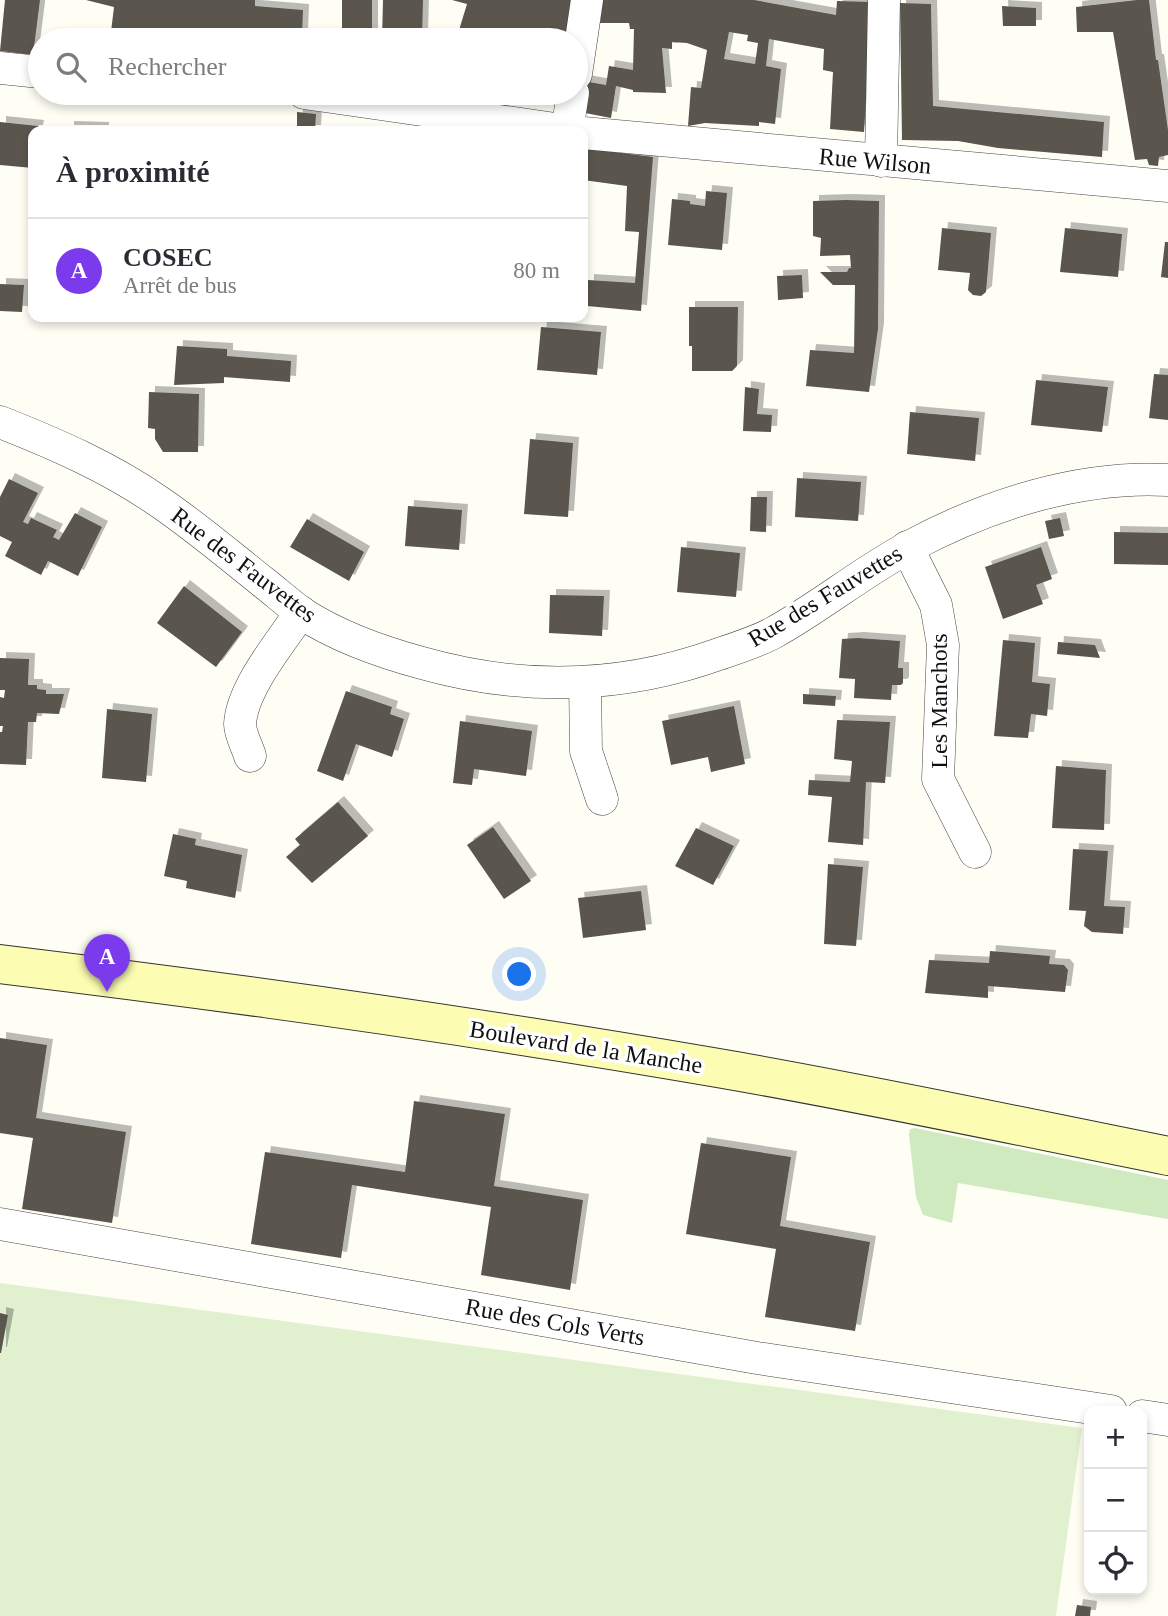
<!DOCTYPE html>
<html lang="fr">
<head>
<meta charset="utf-8">
<style>
  body { margin:0; font-family:Georgia,serif; background:#f7f7f7; color:#2b2b33 }
  .controls { position:absolute; right:21px; bottom:21px; display:grid; overflow:hidden; border-radius:14px; box-shadow:0 4px 10px #0003 }
  .controls button { width:63px; height:63px; display:grid; place-items:center; padding:0; border:0; border-bottom:2px solid #e1e1e2; background:#fff; color:#2b2b33; font:35px sans-serif }
  .you { position:absolute; left:520px; top:975px; width:24px; height:24px; margin:-18px; border:5px solid #fff; border-radius:50%; background:#1a73e8; box-shadow:0 0 0 10px #1a73e833 }
  .badge { display:grid; place-items:center; width:46px; height:46px; border-radius:50%; background:#7c3aed; color:#fff; font-size:23px; font-weight:700 }
  .pin { position:absolute; translate:-50% -58px; filter:drop-shadow(0 2px 4px #0008) }
  .pin::after { content:''; position:absolute; top:37px; width:24px; height:21px; background:inherit; clip-path:polygon(0 0,100% 0,50% 100%) }
  .list { margin:0; padding:0; list-style:none }
  h2 { display:flex; justify-content:space-between; align-items:center; height:91px; margin:0; padding:0 28px; font-size:30px }
  h2 small { font-size:23px; font-weight:400; color:#7c7c81 }
  .list li { display:grid; grid-template-columns:46px 1fr auto; gap:21px; align-items:center; box-sizing:border-box; height:105px; padding:0 28px; border-top:2px solid #e1e1e2 }
  .list b { display:block; font-size:26px; white-space:nowrap }
  .list p { margin:0; font-size:23px; white-space:nowrap; color:#7c7c81 }
  .list em { font-size:23px; font-style:normal; color:#7c7c81 }
  .icon { flex:none; width:38px; height:38px; fill:none; stroke:currentColor; stroke-width:2; stroke-linecap:round; stroke-linejoin:round }
  .map { position:relative; flex:none; width:1168px; height:1616px; overflow:hidden }
  .search { position:absolute; background:#fff; box-shadow:0 4px 10px #0003; left:28px; top:28px; width:560px; height:77px; display:flex; align-items:center; gap:18px; box-sizing:border-box; padding:0 24px; border-radius:38px; color:#7c7c81; font-size:26px }
  .panel { position:absolute; background:#fff; box-shadow:0 4px 10px #0003; left:28px; top:126px; width:560px; height:196px; border-radius:14px }
  .map>svg:first-child { display:block }
  .green { fill:#cfeabe }
  .pitch { fill:#e1f1d0 }
  .building { fill:#5a544d; fill-rule:evenodd; filter:url(#shadow) }
  .lines { fill:none; stroke-linecap:round; stroke-linejoin:round }
  .minor-casing { stroke:#444; stroke-width:33 }
  .secondary-casing { stroke:#333; stroke-width:40 }
  .minor { stroke:#fff; stroke-width:32 }
  .secondary { stroke:#fcfdb2; stroke-width:38 }
  .labels { text-anchor:middle; dominant-baseline:central; stroke-width:7; stroke-linejoin:round; paint-order:stroke }
  .street-label { font-size:24px; fill:#111; stroke:#fff }
</style>
</head>
<body>
<div class="map">
<svg width="1168" height="1616" viewBox="0 0 1168 1616">
  <defs>
    <filter id="shadow"><feDropShadow dx="6" dy="-6" stdDeviation="0" flood-color="#0004"/></filter>
  </defs>
  <rect width="100%" height="100%" fill="#fffef5"/>
  <path class="green" d="M 915,1128 L 1168,1180 L 1168,1219 L 958,1183 L 952,1223 L 923,1215 L 916,1197 L 909,1134 L 910,1129 Z"/>
  <path class="pitch" d="M 0,1283 L 1082,1428 L 1056,1616 L 0,1616 Z"/>
  <g class="building">
    <path d="M 5,0 L 40,0 L 33,55 L 0,51 Z"/>
    <path d="M 86,0 L 255,0 L 255,6 L 303,10 L 302,36 L 340,38 L 339,40 L 263,40 L 264,30 L 254,29 L 254,33 L 231,31 L 230,40 L 219,40 L 219,30 L 182,29 L 181,40 L 110,40 L 114,7 Z"/>
    <path d="M 342,0 L 372,0 L 372,40 L 347,40 L 348,33 L 342,33 Z"/>
    <path d="M 383,0 L 423,0 L 422,40 L 382,40 Z"/>
    <path d="M 452,0 L 572,0 L 573,40 L 492,38 L 491,40 L 456,40 L 467,4 Z"/>
    <path d="M 603,0 L 754,0 L 836,15 L 837,1 L 872,2 L 864,132 L 830,129 L 833,72 L 823,70 L 824,49 L 769,39 L 766,66 L 781,69 L 775,124 L 759,122 L 759,126 L 705,123 L 688,126 L 691,87 L 701,88 L 707,50 L 687,43 L 672,42 L 672,49 L 662,48 L 666,93 L 633,92 L 633,90 L 616,86 L 611,118 L 580,112 L 583,81 L 606,85 L 609,66 L 633,70 L 634,29 L 630,29 L 629,23 L 600,23 ZM 729,32 L 748,35 L 747,41 L 758,43 L 755,64 L 724,59 Z"/>
    <path d="M 1137,0 L 1149,0 L 1156,60 L 1158,60 L 1168,130 L 1168,155 L 1159,157 L 1158,166 L 1149,165 L 1147,159 L 1135,160 L 1113,32 L 1077,32 L 1076,7 Z"/>
    <path d="M 900,3 L 931,4 L 933,106 L 1104,122 L 1102,157 L 998,148 L 958,141 L 902,140 Z"/>
    <path d="M 1002,6 L 1036,8 L 1036,26 L 1003,26 Z"/>
    <path d="M 457,93 L 477,93 L 475,98 Z"/>
    <path d="M 509,93 L 527,93 L 526,105 L 508,102 Z"/>
    <path d="M 297,112 L 316,114 L 315,131 L 297,131 Z"/>
    <path d="M 0,122 L 38,126 L 37,131 L 33,131 L 33,168 L 0,165 Z"/>
    <path d="M 68,127 L 103,128 L 103,131 L 68,131 Z"/>
    <path d="M 583,148 L 653,157 L 641,311 L 587,306 L 588,280 L 635,283 L 639,232 L 625,231 L 627,186 L 583,180 Z"/>
    <path d="M 706,191 L 727,193 L 722,250 L 668,245 L 672,199 L 690,201 L 690,204 L 705,206 Z"/>
    <path d="M 846,200 L 879,201 L 878,329 L 869,392 L 806,386 L 810,350 L 854,353 L 855,285 L 833,285 L 820,272 L 847,272 L 849,268 L 851,268 L 850,255 L 820,256 L 821,238 L 813,236 L 813,201 Z"/>
    <path d="M 942,228 L 991,233 L 986,292 L 981,296 L 973,295 L 968,290 L 970,273 L 938,270 Z"/>
    <path d="M 1065,228 L 1122,234 L 1118,277 L 1060,272 Z"/>
    <path d="M 1165,242 L 1168,242 L 1168,278 L 1161,277 Z"/>
    <path d="M 802,275 L 803,298 L 778,300 L 777,276 Z"/>
    <path d="M 0,284 L 24,285 L 22,312 L 0,311 Z"/>
    <path d="M 689,307 L 738,307 L 737,366 L 732,371 L 692,371 L 692,346 L 689,346 Z"/>
    <path d="M 541,327 L 601,332 L 597,375 L 537,370 Z"/>
    <path d="M 177,346 L 227,349 L 227,356 L 291,361 L 290,382 L 224,377 L 224,383 L 174,385 Z"/>
    <path d="M 1154,374 L 1168,375 L 1168,420 L 1149,418 Z"/>
    <path d="M 1036,380 L 1108,387 L 1102,432 L 1031,425 Z"/>
    <path d="M 745,387 L 759,389 L 757,414 L 772,415 L 771,432 L 743,431 Z"/>
    <path d="M 149,392 L 199,394 L 198,452 L 163,452 L 155,439 L 155,429 L 148,428 Z"/>
    <path d="M 910,412 L 979,418 L 975,461 L 907,454 Z"/>
    <path d="M 530,439 L 573,443 L 568,517 L 524,514 Z"/>
    <path d="M 797,478 L 861,482 L 858,521 L 795,517 Z"/>
    <path d="M 9,479 L 38,493 L 23,522 L 28,524 L 31,518 L 57,530 L 53,537 L 59,540 L 75,513 L 102,527 L 78,576 L 48,561 L 41,575 L 5,556 L 12,542 L 0,536 L 0,497 Z"/>
    <path d="M 751,497 L 767,497 L 766,532 L 750,531 Z"/>
    <path d="M 408,506 L 462,510 L 459,550 L 405,546 Z"/>
    <path d="M 1060,518 L 1064,536 L 1049,539 L 1045,521 Z"/>
    <path d="M 307,519 L 364,552 L 349,581 L 290,547 Z"/>
    <path d="M 1114,532 L 1168,533 L 1168,565 L 1114,564 Z"/>
    <path d="M 681,547 L 740,553 L 736,597 L 677,592 Z"/>
    <path d="M 1041,547 L 1052,579 L 1036,585 L 1043,604 L 1003,619 L 985,567 Z"/>
    <path d="M 184,586 L 242,632 L 216,667 L 157,623 Z"/>
    <path d="M 550,595 L 604,596 L 602,636 L 549,633 Z"/>
    <path d="M 858,638 L 900,641 L 898,668 L 903,668 L 903,683 L 901,685 L 892,685 L 891,700 L 854,698 L 855,679 L 839,678 L 842,639 Z"/>
    <path d="M 1003,640 L 1035,643 L 1032,682 L 1050,684 L 1047,716 L 1031,714 L 1028,738 L 994,736 Z"/>
    <path d="M 1058,642 L 1095,645 L 1100,658 L 1057,654 Z"/>
    <path d="M 0,658 L 29,659 L 28,685 L 37,685 L 37,689 L 46,690 L 46,694 L 64,694 L 59,714 L 37,713 L 36,722 L 28,722 L 26,765 L 0,764 L 0,732 L 2,732 L 3,726 L 0,726 L 0,697 L 4,698 L 5,690 L 0,690 Z"/>
    <path d="M 346,691 L 392,707 L 390,714 L 404,719 L 392,757 L 356,744 L 343,781 L 317,771 Z"/>
    <path d="M 803,694 L 836,696 L 835,706 L 803,704 Z"/>
    <path d="M 734,706 L 745,764 L 711,772 L 708,757 L 671,765 L 662,721 Z"/>
    <path d="M 107,709 L 152,714 L 146,782 L 102,778 Z"/>
    <path d="M 837,720 L 890,722 L 885,783 L 866,782 L 863,845 L 828,842 L 832,797 L 808,795 L 809,780 L 850,782 L 852,761 L 834,759 Z"/>
    <path d="M 460,721 L 532,731 L 526,776 L 474,769 L 472,785 L 453,783 Z"/>
    <path d="M 1056,766 L 1106,770 L 1104,830 L 1052,828 Z"/>
    <path d="M 338,802 L 368,836 L 312,883 L 286,857 L 300,845 L 295,839 Z"/>
    <path d="M 493,827 L 531,881 L 504,899 L 467,845 Z"/>
    <path d="M 696,828 L 734,846 L 713,885 L 675,866 Z"/>
    <path d="M 173,834 L 196,839 L 195,845 L 242,855 L 235,898 L 186,888 L 187,881 L 164,876 Z"/>
    <path d="M 1073,849 L 1108,851 L 1104,906 L 1125,907 L 1123,934 L 1092,932 L 1084,926 L 1086,911 L 1069,910 Z"/>
    <path d="M 828,864 L 863,867 L 856,946 L 824,944 Z"/>
    <path d="M 641,891 L 646,930 L 583,938 L 578,898 Z"/>
    <path d="M 990,951 L 1050,956 L 1049,964 L 1064,965 L 1068,970 L 1065,992 L 988,986 L 988,998 L 925,993 L 929,960 L 989,963 Z"/>
    <path d="M 0,1038 L 47,1045 L 36,1118 L 126,1132 L 112,1223 L 22,1209 L 33,1138 L 0,1133 Z"/>
    <path d="M 414,1101 L 505,1114 L 494,1186 L 583,1200 L 570,1290 L 481,1275 L 491,1207 L 352,1185 L 341,1258 L 251,1244 L 265,1152 L 405,1172 Z"/>
    <path d="M 701,1143 L 791,1157 L 780,1226 L 870,1242 L 855,1331 L 765,1317 L 776,1249 L 686,1234 Z"/>
    <path d="M 0,1313 L 8,1315 L 1,1353 L 0,1353 Z"/>
    <path d="M 1077,1605 L 1091,1607 L 1090,1616 L 1075,1616 Z"/>
  </g>
  <g class="lines">
    <defs>
      <g id="minor">
        <path d="M 0,68 L 40,72"/>
        <path d="M 576,74 L 587,0"/>
        <path d="M 304,93 L 569,131"/>
        <path d="M 567,131 L 573,93"/>
        <path d="M 583,133 L 1168,186"/>
        <path d="M 881,161 L 884,0"/>
        <path d="M 0,422 C 56,444 111,468 161,503 C 196,527 229,555 263,582 C 276,592 289,604 303,614 C 339,637 381,652 422,663 C 521,691 622,689 719,654 C 737,648 756,642 773,633 C 820,607 862,572 909,547 C 986,505 1080,475 1168,480"/>
        <path d="M 907,547 L 936,605 L 943,645 L 938,779 L 975,852"/>
        <path d="M 585,683 L 586,751 L 602,799"/>
        <path d="M 250,756 C 247,746 240,734 240,724 C 242,688 281,642 301,612"/>
        <path d="M 0,1224 L 757,1358 L 1111,1411"/>
        <path d="M 1142,1416 L 1168,1420"/>
      </g>
      <path id="secondary" d="M 0,964 C 240,993 480,1027 718,1068 C 869,1094 1018,1126 1168,1156"/>
    </defs>
    <use href="#minor" class="minor-casing"/>
    <use href="#secondary" class="secondary-casing"/>
    <use href="#minor" class="minor"/>
    <use href="#secondary" class="secondary"/>
  </g>
  <g class="labels">
    <g class="street-label">
      <text transform="translate(875 161) rotate(5)">Rue Wilson</text>
      <text transform="translate(244 565) rotate(37)">Rue des Fauvettes</text>
      <text transform="translate(825 596) rotate(-31)">Rue des Fauvettes</text>
      <text transform="translate(939 701) rotate(-90)">Les Manchots</text>
      <text transform="translate(586 1047) rotate(9)">Boulevard de la Manche</text>
      <text transform="translate(555 1322) rotate(10)">Rue des Cols Verts</text>
    </g>
  </g>
</svg>
<div class="controls">
<button>+</button>
<button>−</button>
<button><svg class="icon" aria-label="locate" viewBox="0 0 24 24"><circle cx="12" cy="12" r="6"/><path d="M12 2v4M12 18v4M2 12h4M18 12h4"/></svg></button>
</div>
<div class="you"></div>
<div class="pin badge" style="left:107px;top:992px">A</div>
<div class="search"><svg class="icon" aria-label="search" viewBox="0 0 24 24"><circle cx="10" cy="10" r="6"/><path d="M15 15l6 6"/></svg>Rechercher</div>
<section class="panel">
<h2>À proximité<small></small></h2>
<ul class="list">
<li><span class="badge">A</span><div><b>COSEC</b><p>Arrêt de bus</p></div><em>80 m</em></li>
</ul>
</section>
</div>
</body>
</html>
